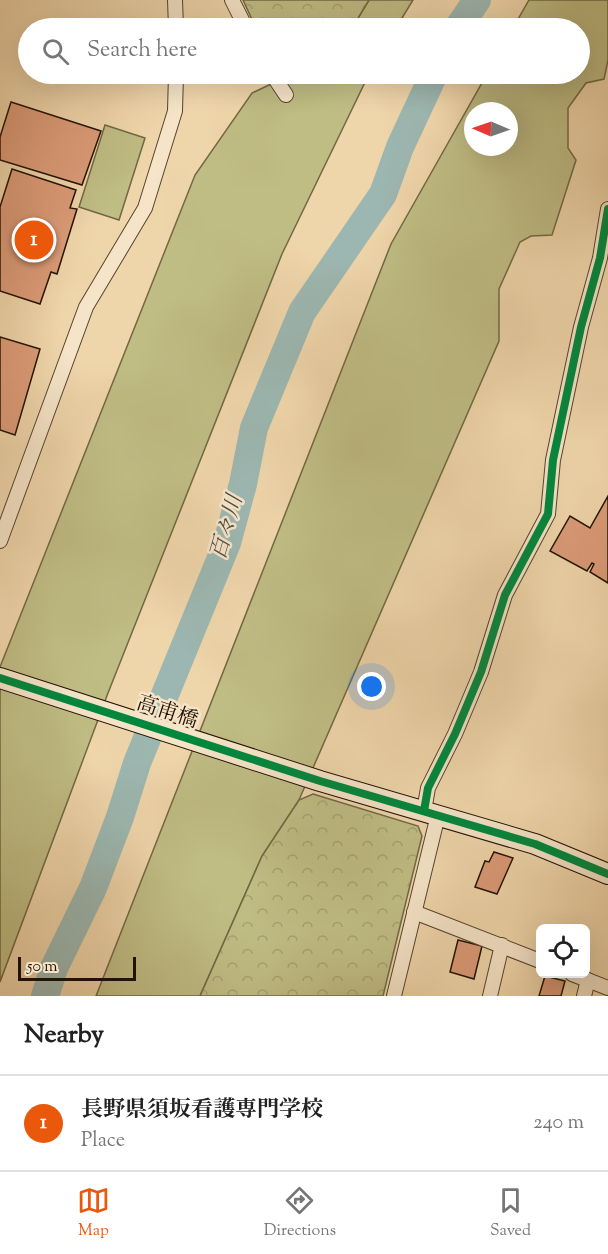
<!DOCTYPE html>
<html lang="en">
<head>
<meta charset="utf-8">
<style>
  body { margin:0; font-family:"Sorts Mill Goudy","Noto Serif JP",serif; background:#f2f2f2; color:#222 }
  .controls { position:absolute; right:18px; bottom:18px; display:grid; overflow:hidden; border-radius:9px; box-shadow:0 6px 24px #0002 }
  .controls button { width:54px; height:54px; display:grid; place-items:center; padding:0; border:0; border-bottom:2px solid #e0e0e0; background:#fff; color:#222; font:30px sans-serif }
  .compass { position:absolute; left:464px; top:102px; width:54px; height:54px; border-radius:50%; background:#fff; box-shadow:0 6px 24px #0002; rotate:272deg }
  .scale { position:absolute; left:18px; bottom:15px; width:118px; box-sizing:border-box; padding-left:6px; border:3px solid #231304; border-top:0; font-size:16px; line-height:21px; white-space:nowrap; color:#231304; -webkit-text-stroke:4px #f5e4c8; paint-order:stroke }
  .you { position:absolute; left:372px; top:687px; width:21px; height:21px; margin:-15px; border:4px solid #fff; border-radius:50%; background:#1a73e8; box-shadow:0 0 0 9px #1a73e833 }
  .badge { display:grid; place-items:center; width:39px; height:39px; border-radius:50%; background:#ea580c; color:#fff; font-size:20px; font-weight:700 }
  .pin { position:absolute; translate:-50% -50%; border:3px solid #fff; box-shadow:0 2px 6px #0006 }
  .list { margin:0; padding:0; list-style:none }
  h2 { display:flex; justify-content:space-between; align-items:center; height:78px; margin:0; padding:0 24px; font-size:26px }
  h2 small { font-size:20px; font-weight:400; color:#767676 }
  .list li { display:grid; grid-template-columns:39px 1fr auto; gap:18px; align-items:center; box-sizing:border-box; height:96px; padding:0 24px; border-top:2px solid #e0e0e0 }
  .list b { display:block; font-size:22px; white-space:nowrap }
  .list p { margin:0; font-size:20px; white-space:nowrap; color:#767676 }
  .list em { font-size:20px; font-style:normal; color:#767676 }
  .icon { flex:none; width:33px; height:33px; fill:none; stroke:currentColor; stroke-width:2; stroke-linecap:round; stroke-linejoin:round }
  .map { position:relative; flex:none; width:608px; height:996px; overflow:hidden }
  .search { position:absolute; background:#fff; box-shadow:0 6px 24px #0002; left:18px; right:18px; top:18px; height:66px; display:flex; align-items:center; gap:15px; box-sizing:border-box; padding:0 21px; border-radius:33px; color:#767676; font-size:22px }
  .sheet { height:174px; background:#fff }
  nav { display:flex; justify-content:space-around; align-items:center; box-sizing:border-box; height:84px; border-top:2px solid #e0e0e0; background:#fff; font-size:16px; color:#767676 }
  nav a { display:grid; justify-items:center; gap:3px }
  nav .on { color:#ea580c }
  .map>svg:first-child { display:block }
  .green { fill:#bfbc84; stroke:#716844; stroke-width:1.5; fill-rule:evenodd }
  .forest { fill:url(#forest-crowns); stroke:#716844; stroke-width:1.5 }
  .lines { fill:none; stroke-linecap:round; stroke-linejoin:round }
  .river { stroke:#9cb7b1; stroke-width:28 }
  .building { fill:#db9b78; stroke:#231304; stroke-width:1.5 }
  .street-casing { stroke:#56442e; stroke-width:16 }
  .secondary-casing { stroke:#231304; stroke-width:22 }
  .street { stroke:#f5e4c8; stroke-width:14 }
  .secondary { stroke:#f5e4c8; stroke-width:20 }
  .cycleway-casing { stroke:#f5e4c8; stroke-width:11 }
  .cycleway { stroke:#00873e; stroke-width:8 }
  .labels { text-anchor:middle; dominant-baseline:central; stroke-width:5; stroke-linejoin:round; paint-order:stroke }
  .street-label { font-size:21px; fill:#231304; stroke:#f5e4c8 }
  .water-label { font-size:22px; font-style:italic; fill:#4d4c41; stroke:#f5e4c8 }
</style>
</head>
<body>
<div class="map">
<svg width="608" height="996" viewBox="0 0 608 996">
  <defs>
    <pattern id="forest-crowns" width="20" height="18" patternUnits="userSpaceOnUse" patternTransform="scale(1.5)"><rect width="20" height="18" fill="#bfbc84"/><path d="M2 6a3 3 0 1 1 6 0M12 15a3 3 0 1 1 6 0" fill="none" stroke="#a4a170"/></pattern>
  </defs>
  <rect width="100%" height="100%" fill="#efd5aa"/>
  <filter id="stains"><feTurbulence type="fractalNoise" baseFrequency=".00333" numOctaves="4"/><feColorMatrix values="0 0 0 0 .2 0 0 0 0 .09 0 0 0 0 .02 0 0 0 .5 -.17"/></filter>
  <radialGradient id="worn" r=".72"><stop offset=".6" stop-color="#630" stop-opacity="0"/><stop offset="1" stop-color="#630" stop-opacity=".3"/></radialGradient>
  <g class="green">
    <path d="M 369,0 L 413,0 L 396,28 L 352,28 Z"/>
    <path d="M 529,0 L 608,0 L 608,60 L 604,79 L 586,83 L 568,108 L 568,148 L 576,160 L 552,235 L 531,236 L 520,242 L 499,289 L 499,341 L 299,800 L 262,856 L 200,996 L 96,996 L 391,244 L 487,74 L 580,74 L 580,28 L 513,28 ZM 473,111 L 509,111 L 509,147 L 473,147 Z"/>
    <path d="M 292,74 L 369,74 L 282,254 L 108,693 L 0,982 L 0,667 L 195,175 L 252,93 Z"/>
    <path d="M 105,125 L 145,138 L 119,220 L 79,207 Z"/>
  </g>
  <g class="forest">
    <path d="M 243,0 L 369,0 L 352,28 L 256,28 Z"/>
    <path d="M 313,794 L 418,826 L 422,836 L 383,996 L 200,996 L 262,856 L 299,800 Z"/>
  </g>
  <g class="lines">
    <g class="river">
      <path d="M 458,28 L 477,0"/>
      <path d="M 45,996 L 54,968 L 93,888 L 120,817 L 137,763 L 227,543 L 243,484 L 254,428 L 302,312 L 383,194 L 400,147 L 434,74"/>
    </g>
  </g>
  <g class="building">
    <path d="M 11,102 L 101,131 L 82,185 L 0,160 L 0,137 Z"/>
    <path d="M 12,169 L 76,190 L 70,208 L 77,209 L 57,274 L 51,272 L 40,304 L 0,291 L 0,207 Z"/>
    <path d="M 0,337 L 40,349 L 15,435 L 0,430 Z"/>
    <path d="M 608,496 L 608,583 L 590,572 L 594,564 L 592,563 L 587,571 L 550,551 L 570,516 L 590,528 Z"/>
    <path d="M 494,852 L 513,858 L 497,894 L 475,887 L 485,861 L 489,862 Z"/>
    <path d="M 458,940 L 482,946 L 474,979 L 450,972 Z"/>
    <path d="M 545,976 L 565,981 L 561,996 L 539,996 Z"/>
  </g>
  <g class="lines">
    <defs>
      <g id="street">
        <path d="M 175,0 L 176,28"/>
        <path d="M 232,0 L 246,28"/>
        <path d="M 272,74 L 286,95"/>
        <path d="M 0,541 L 86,307 L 145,208 L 175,111 L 176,74"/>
        <path d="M 424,811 L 428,788 L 455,734 L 481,672 L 505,595 L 548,514 L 553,460 L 581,327 L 600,258 L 608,209"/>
        <path d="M 414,912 L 540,961"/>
        <path d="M 572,974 L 608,988"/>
        <path d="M 394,996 L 438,815"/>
        <path d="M 490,996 L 502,945"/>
        <path d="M 584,996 L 588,980"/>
      </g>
      <path id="secondary" d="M 0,678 L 320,781 L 535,844 L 608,874"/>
    </defs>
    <use href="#street" class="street-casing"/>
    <use href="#secondary" class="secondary-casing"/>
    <use href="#street" class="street"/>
    <use href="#secondary" class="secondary"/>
    <defs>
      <g id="cycleway">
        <path d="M 0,678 L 320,781 L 535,844 L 608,874"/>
        <path d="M 424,811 L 428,788 L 455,734 L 481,672 L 505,595 L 548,514 L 553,460 L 581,327 L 600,258 L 608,209"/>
      </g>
    </defs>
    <use href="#cycleway" class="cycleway-casing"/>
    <use href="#cycleway" class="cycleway"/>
  </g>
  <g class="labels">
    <g class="street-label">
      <text transform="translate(167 713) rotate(18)">高甫橋</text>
    </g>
    <g class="water-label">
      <text transform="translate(228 528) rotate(-74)">百々川</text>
    </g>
  </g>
  <rect width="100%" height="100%" filter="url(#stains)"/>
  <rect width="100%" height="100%" fill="url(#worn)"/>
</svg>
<div class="controls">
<button><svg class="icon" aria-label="locate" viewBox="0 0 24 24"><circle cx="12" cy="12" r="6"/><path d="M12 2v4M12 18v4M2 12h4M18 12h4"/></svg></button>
</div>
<svg class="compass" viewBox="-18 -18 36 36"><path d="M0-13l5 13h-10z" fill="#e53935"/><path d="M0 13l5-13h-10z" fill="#767676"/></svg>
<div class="scale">50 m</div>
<div class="you"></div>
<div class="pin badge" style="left:34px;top:240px">1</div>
<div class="search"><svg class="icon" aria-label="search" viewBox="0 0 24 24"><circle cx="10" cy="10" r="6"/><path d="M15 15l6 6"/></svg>Search here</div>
</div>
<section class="sheet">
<h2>Nearby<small></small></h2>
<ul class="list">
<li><span class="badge">1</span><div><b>長野県須坂看護専門学校</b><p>Place</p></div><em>240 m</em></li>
</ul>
</section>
<nav>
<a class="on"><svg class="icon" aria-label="map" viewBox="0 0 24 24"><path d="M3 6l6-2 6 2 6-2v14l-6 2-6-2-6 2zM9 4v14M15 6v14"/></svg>Map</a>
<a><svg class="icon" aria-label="directions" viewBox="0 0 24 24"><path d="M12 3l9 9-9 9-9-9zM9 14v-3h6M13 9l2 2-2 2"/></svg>Directions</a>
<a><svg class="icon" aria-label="saved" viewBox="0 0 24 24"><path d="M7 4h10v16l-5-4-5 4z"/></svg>Saved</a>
</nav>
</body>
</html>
